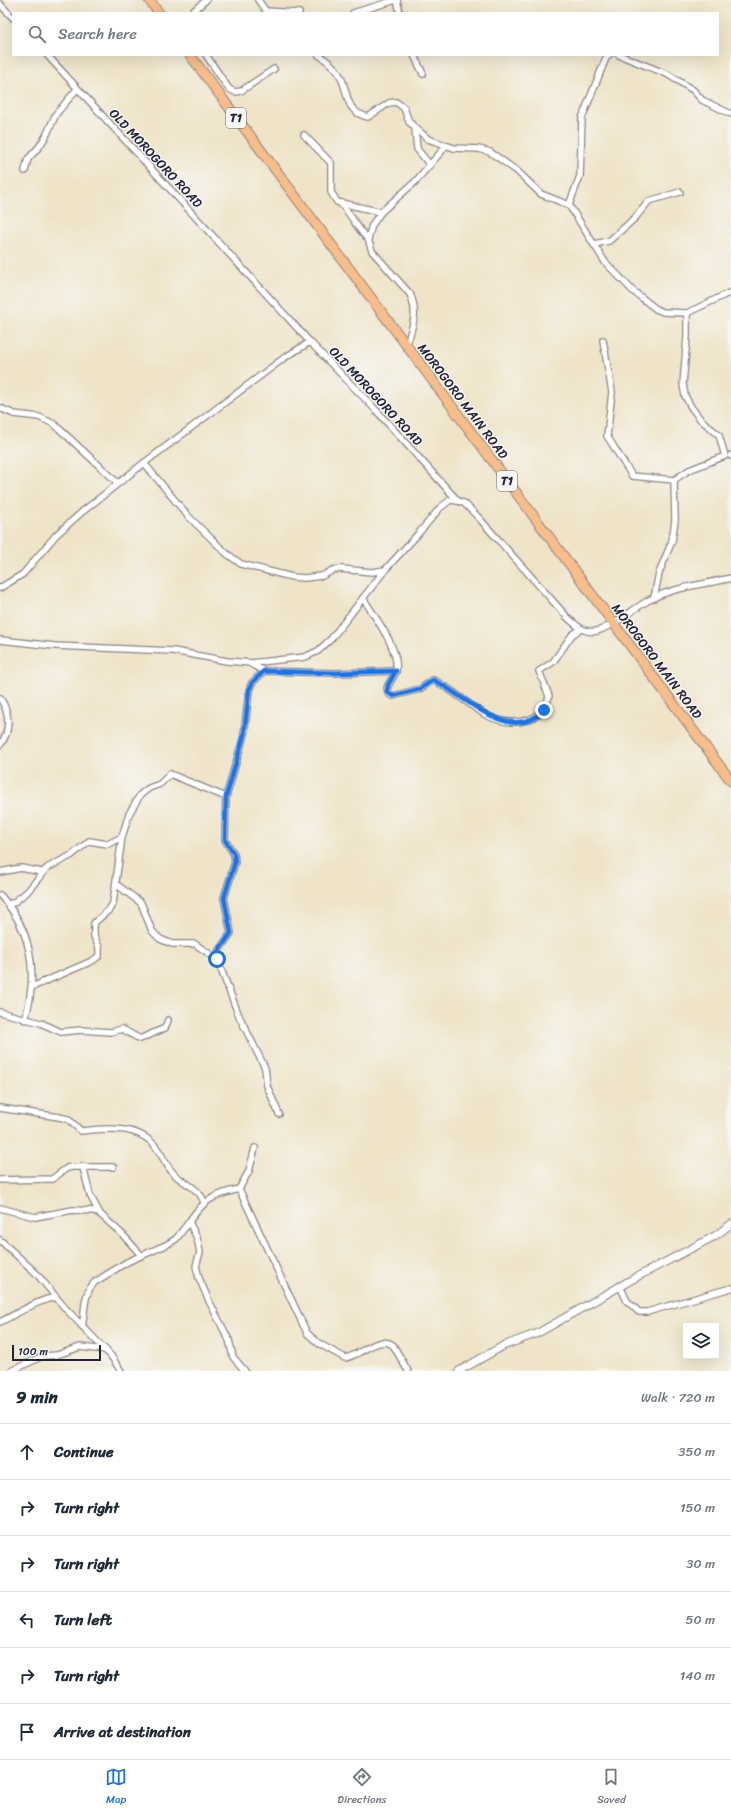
<!DOCTYPE html>
<html lang="en">
<head>
<meta charset="utf-8">
<style>
  body { margin:0; font-family:Sriracha,sans-serif; background:#f2f2f3; color:#1f2937 }
  .controls { position:absolute; right:12px; bottom:12px; display:grid; overflow:hidden; border-radius:0px; box-shadow:0 4px 16px #0002 }
  .controls button { width:36px; height:36px; display:grid; place-items:center; padding:0; border:0; border-bottom:1px solid #e0e1e3; background:#fff; color:#1f2937; font:20px sans-serif }
  .scale { position:absolute; left:12px; bottom:10px; width:89px; box-sizing:border-box; padding-left:4px; border:2px solid #22223b; border-top:0; font-size:11px; line-height:14px; white-space:nowrap; color:#22223b; -webkit-text-stroke:3px #f6f6f2; paint-order:stroke }
  .stop { position:absolute; width:12px; height:12px; margin:-9px; border:3px solid #1a73e8; border-radius:50%; background:#fff }
  .stop.end { background:#1a73e8; border-color:#fff; box-shadow:0 1px 4px #0008 }
  .list { margin:0; padding:0; list-style:none }
  h2 { display:flex; justify-content:space-between; align-items:center; height:52px; margin:0; padding:0 16px; font-size:17px }
  h2 small { font-size:13px; font-weight:400; color:#747a83 }
  .list li { display:grid; grid-template-columns:26px 1fr auto; gap:12px; align-items:center; box-sizing:border-box; height:56px; padding:0 16px; border-top:1px solid #e0e1e3 }
  .list b { display:block; font-size:15px; white-space:nowrap }
  .list em { font-size:13px; font-style:normal; color:#747a83 }
  .icon { flex:none; width:22px; height:22px; fill:none; stroke:currentColor; stroke-width:2; stroke-linecap:round; stroke-linejoin:round }
  .map { position:relative; flex:none; width:731px; height:1371px; overflow:hidden }
  .search { position:absolute; background:#fff; box-shadow:0 4px 16px #0002; left:12px; right:12px; top:12px; height:44px; display:flex; align-items:center; gap:10px; box-sizing:border-box; padding:0 14px; border-radius:0px; color:#747a83; font-size:15px }
  .sheet { height:388px; background:#fff }
  nav { display:flex; justify-content:space-around; align-items:center; box-sizing:border-box; height:56px; border-top:1px solid #e0e1e3; background:#fff; font-size:11px; color:#747a83 }
  nav a { display:grid; justify-items:center; gap:2px }
  nav .on { color:#1a73e8 }
  .map>svg:first-child { display:block }
  .lines { fill:none; stroke-linecap:round; stroke-linejoin:round }
  .minor-casing { stroke:#888382; stroke-width:8 }
  .tertiary-casing { stroke:#888382; stroke-width:9 }
  .trunk-casing { stroke:#888382; stroke-width:11 }
  .minor { stroke:#fff; stroke-width:5.5 }
  .tertiary { stroke:#fff; stroke-width:7 }
  .trunk { stroke:#f8bd89; stroke-width:9 }
  .route { stroke:#1a73e8; stroke-width:5 }
  .labels { text-anchor:middle; dominant-baseline:central; stroke-width:3; stroke-linejoin:round; paint-order:stroke }
  .shield { fill:#f6f6f2; stroke:#626272; stroke-width:1 }
  .shield-label { font-size:12px; font-weight:bold; fill:#22223b }
  .street-label { font-size:13px; fill:#22223b; stroke:#f6f6f2 }
</style>
</head>
<body>
<div class="map">
<svg width="731" height="1371" viewBox="0 0 731 1371">
  <rect width="100%" height="100%" fill="#f6f6f2"/>
  <filter id="ink" filterUnits="userSpaceOnUse"><feTurbulence type="fractalNoise" baseFrequency=".025" numOctaves="2"/><feDisplacementMap in="SourceGraphic" scale="8" xChannelSelector="R" yChannelSelector="G"/><feConvolveMatrix kernelMatrix="1 2 1 2 8 2 1 2 1" color-interpolation-filters="sRGB"/></filter>
  <filter id="wash" filterUnits="userSpaceOnUse"><feTurbulence type="fractalNoise" baseFrequency=".012" numOctaves="4" result="noise"/><feDisplacementMap in="SourceGraphic" scale="16" xChannelSelector="R" yChannelSelector="G"/><feGaussianBlur stdDeviation="0.9" result="paint"/><feColorMatrix in="noise" values="0 0 0 0 0 0 0 0 0 0 0 0 0 0 0 0 0 1.4 0 .05"/><feComposite in="paint" operator="in"/></filter>
  <g filter="url(#wash)">
    <rect width="100%" height="100%" fill="#efe4c8"/>
  </g>
  <g filter="url(#ink)">
    <g class="lines">
      <defs>
        <g id="minor">
          <path d="M 258,0 L 266,11 L 299,13"/>
          <path d="M 397,0 L 400,13"/>
          <path d="M 0,4 L 13,18"/>
          <path d="M 191,13 L 206,0"/>
          <path d="M 353,13 L 396,0"/>
          <path d="M 47,55 L 310,342 L 374,408 L 458,501 L 464,503 L 478,517 L 567,617 C 576,625 584,634 597,631 C 617,625 634,607 653,598 C 676,587 706,584 731,578"/>
          <path d="M 206,55 L 229,89 L 235,92 L 241,91 L 274,69"/>
          <path d="M 319,55 C 326,60 333,65 338,72 C 350,90 342,111 368,117 L 389,103 L 396,102 L 404,108 L 409,122 L 428,139 L 454,148 L 479,149 L 490,152 L 517,171 L 541,194 L 569,205 L 605,262 L 633,291 L 656,309 L 663,312 L 687,313 L 731,292"/>
          <path d="M 414,55 L 423,74"/>
          <path d="M 619,55 L 667,74 L 693,90 L 702,100 L 731,114"/>
          <path d="M 415,129 L 417,149 L 430,165"/>
          <path d="M 304,135 L 331,163 L 331,192 L 337,202 L 381,212"/>
          <path d="M 25,171 L 28,159 L 39,147 L 46,136 L 56,114 L 77,89"/>
          <path d="M 341,204 C 351,214 357,229 368,239"/>
          <path d="M 569,205 L 580,176 L 582,118 L 606,58 L 609,55"/>
          <path d="M 594,244 L 609,241 L 635,218 L 649,201 L 680,192"/>
          <path d="M 603,340 L 612,392 L 607,436 L 632,476 L 674,480"/>
          <path d="M 406,347 C 412,327 419,314 410,294 L 372,251 L 368,239 L 372,225 L 381,212 L 415,182 L 446,146"/>
          <path d="M 0,408 L 14,414 L 39,417 L 54,424 L 118,483"/>
          <path d="M 731,455 L 731,456"/>
          <path d="M 144,463 L 188,516 L 226,553 L 241,564 L 292,577 L 304,578 L 322,576 L 333,570 L 341,569 L 372,572 L 385,570"/>
          <path d="M 0,588 L 23,574 L 56,535 L 82,512 L 144,463 L 284,358 L 310,342"/>
          <path d="M 363,598 C 374,616 400,649 396,671 C 394,677 389,682 387,688 L 389,694 L 393,696 L 420,689 L 433,680 C 453,689 469,706 488,716 C 511,727 543,724 549,696 L 539,671 L 553,662 L 572,635 L 581,629"/>
          <path d="M 654,598 L 659,573 L 672,541 L 675,520 L 674,480 L 689,470 L 725,456 L 719,435 L 701,420 L 691,407 L 685,396 L 683,384 L 687,337 L 687,313"/>
          <path d="M 0,640 L 55,646 L 173,651 L 227,661 L 251,663 L 305,657 L 318,651 L 331,639 L 385,570 L 418,534 L 440,508 L 450,500 L 458,501"/>
          <path d="M 251,664 L 264,671 L 335,673 L 396,671"/>
          <path d="M 264,671 L 252,683 L 249,690 L 244,735 L 226,797 L 225,840 L 234,854 L 235,862 L 224,898 L 231,933 L 219,950 L 217,959 L 239,1016 L 265,1068 L 267,1086 L 279,1114"/>
          <path d="M 0,698 C 10,713 11,731 0,745"/>
          <path d="M 0,872 L 21,868 L 42,872"/>
          <path d="M 116,884 L 141,903 L 152,931 L 160,939 L 172,944 L 195,944 L 217,959"/>
          <path d="M 0,895 C 33,931 38,974 25,1020"/>
          <path d="M 8,904 L 13,903 L 27,892 L 47,868 L 72,855 L 89,841 L 108,844 L 122,837 L 129,814 L 140,795 L 149,788 L 160,784 L 170,774 L 226,797"/>
          <path d="M 32,987 L 92,961 L 99,956 L 99,947 L 94,936 L 94,923 L 109,910 L 113,903 L 122,837"/>
          <path d="M 0,1012 L 41,1023 L 61,1032 L 81,1030 L 111,1032 L 122,1029 L 140,1039 L 165,1028 L 168,1020"/>
          <path d="M 0,1108 L 59,1117 L 68,1119 L 81,1131 C 107,1128 139,1125 156,1147 C 163,1156 167,1168 175,1175 C 185,1184 201,1189 204,1203"/>
          <path d="M 255,1148 L 249,1171 L 239,1189 L 307,1333 L 318,1343 L 345,1358 C 360,1356 378,1335 393,1345 L 408,1371"/>
          <path d="M 83,1167 L 90,1195 L 100,1214"/>
          <path d="M 0,1180 L 52,1179 L 67,1168 L 72,1167 L 113,1167"/>
          <path d="M 239,1189 C 214,1195 203,1200 189,1222 L 197,1238 L 200,1252 L 196,1266 L 199,1278 L 209,1301 L 229,1340 L 233,1357 L 245,1371"/>
          <path d="M 0,1208 L 35,1217 L 73,1210 L 94,1211 L 100,1214 L 122,1234 L 141,1255"/>
          <path d="M 0,1240 L 36,1273 L 65,1308 L 111,1356 L 121,1371"/>
          <path d="M 620,1286 L 627,1301 L 639,1312 L 647,1312 L 731,1288"/>
          <path d="M 0,1322 C 19,1313 35,1301 56,1297"/>
          <path d="M 82,1326 C 86,1310 82,1295 95,1282 L 127,1262 L 168,1244 L 176,1239 L 189,1222"/>
          <path d="M 11,1371 L 43,1356 L 57,1355 L 80,1347 L 106,1350"/>
        </g>
        <path id="tertiary" d="M 459,1371 L 503,1346 L 538,1333 L 631,1280 L 715,1236 L 731,1224"/>
        <g id="trunk">
          <path d="M 149,0 L 159,13"/>
          <path d="M 190,55 L 731,781"/>
        </g>
      </defs>
      <use href="#minor" class="minor-casing"/>
      <use href="#tertiary" class="tertiary-casing"/>
      <use href="#trunk" class="trunk-casing"/>
      <use href="#minor" class="minor"/>
      <use href="#tertiary" class="tertiary"/>
      <use href="#trunk" class="trunk"/>
    </g>
  </g>
  <g class="lines" filter="url(#ink)">
    <path class="route" d="M 217,959 L 219,950 L 231,933 L 224,898 L 235,862 L 234,854 L 225,840 L 226,797 L 244,735 L 249,690 L 252,683 L 264,671 L 335,673 L 396,671 L 388,685 L 387,692 L 393,696 L 420,689 L 433,680 C 464,694 510,746 544,710"/>
  </g>
  <g class="labels">
    <g class="shield">
      <rect x="226" y="108" width="20" height="20" rx="3"/>
      <rect x="497" y="471" width="20" height="20" rx="3"/>
    </g>
    <g class="shield-label">
      <text x="236" y="118">T1</text>
      <text x="507" y="481">T1</text>
    </g>
    <g class="street-label">
      <text transform="translate(156 158) rotate(47)">OLD MOROGORO ROAD</text>
      <text transform="translate(376 396) rotate(47)">OLD MOROGORO ROAD</text>
      <text transform="translate(463 401) rotate(53)">MOROGORO MAIN ROAD</text>
      <text transform="translate(657 661) rotate(53)">MOROGORO MAIN ROAD</text>
    </g>
  </g>
</svg>
<div class="controls">
<button><svg class="icon" aria-label="layers" viewBox="0 0 24 24"><path d="M12 4l9 5-9 5-9-5zM3 14l9 5 9-5"/></svg></button>
</div>
<div class="scale">100 m</div>
<div class="stop" style="left:217px;top:959px"></div>
<div class="stop end" style="left:544px;top:710px"></div>
<div class="search"><svg class="icon" aria-label="search" viewBox="0 0 24 24"><circle cx="10" cy="10" r="6"/><path d="M15 15l6 6"/></svg>Search here</div>
</div>
<section class="sheet">
<h2>9 min<small>Walk · 720 m</small></h2>
<ul class="list">
<li><svg class="icon" aria-label="ahead" viewBox="0 0 24 24"><path d="M12 20V5M6 11l6-6 6 6"/></svg><div><b>Continue</b></div><em>350 m</em></li>
<li><svg class="icon" aria-label="right" viewBox="0 0 24 24"><path d="M7 20v-9h11M14 6l5 5-5 5"/></svg><div><b>Turn right</b></div><em>150 m</em></li>
<li><svg class="icon" aria-label="right" viewBox="0 0 24 24"><path d="M7 20v-9h11M14 6l5 5-5 5"/></svg><div><b>Turn right</b></div><em>30 m</em></li>
<li><svg class="icon" aria-label="left" viewBox="0 0 24 24"><path d="M17 20v-9H6M10 6l-5 5 5 5"/></svg><div><b>Turn left</b></div><em>50 m</em></li>
<li><svg class="icon" aria-label="right" viewBox="0 0 24 24"><path d="M7 20v-9h11M14 6l5 5-5 5"/></svg><div><b>Turn right</b></div><em>140 m</em></li>
<li><svg class="icon" aria-label="arrive" viewBox="0 0 24 24"><path d="M6 21V4h12l-3 4 3 4H6"/></svg><div><b>Arrive at destination</b></div></li>
</ul>
</section>
<nav>
<a class="on"><svg class="icon" aria-label="map" viewBox="0 0 24 24"><path d="M3 6l6-2 6 2 6-2v14l-6 2-6-2-6 2zM9 4v14M15 6v14"/></svg>Map</a>
<a><svg class="icon" aria-label="directions" viewBox="0 0 24 24"><path d="M12 3l9 9-9 9-9-9zM9 14v-3h6M13 9l2 2-2 2"/></svg>Directions</a>
<a><svg class="icon" aria-label="saved" viewBox="0 0 24 24"><path d="M7 4h10v16l-5-4-5 4z"/></svg>Saved</a>
</nav>
</body>
</html>
